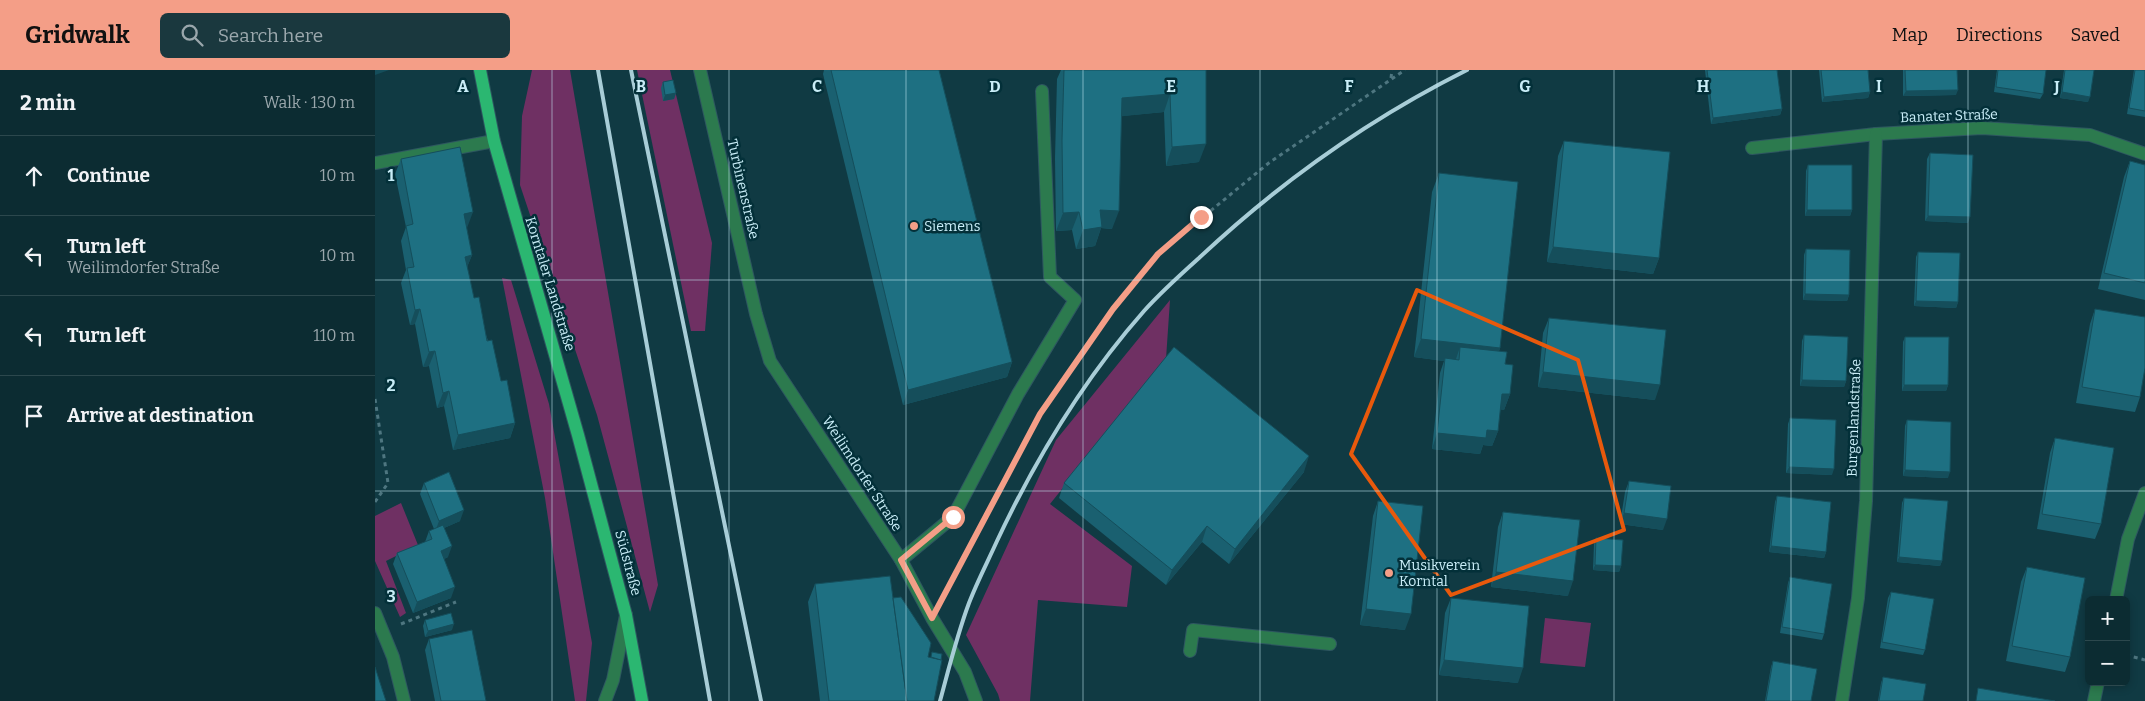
<!DOCTYPE html>
<html lang="en">
<head>
<meta charset="utf-8">
<style>
  body { margin:0; font-family:Bitter,serif; background:#1a383e; color:#f1f3f6 }
  .controls { position:absolute; right:15px; bottom:15px; display:grid; overflow:hidden; border-radius:8px; box-shadow:0 2px 8px #0003 }
  .controls button { width:45px; height:45px; display:grid; place-items:center; padding:0; border:0; border-bottom:1px solid #2c484d; background:#0c2c32; color:#f1f3f6; font:25px sans-serif }
  .stop { position:absolute; width:15px; height:15px; margin:-11px; border:4px solid #f49e87; border-radius:50%; background:#fff }
  .stop.end { background:#f49e87; border-color:#fff; box-shadow:0 1px 5px #0008 }
  .list { margin:0; padding:0; list-style:none }
  h2 { display:flex; justify-content:space-between; align-items:center; height:65px; margin:0; padding:0 20px; font-size:21px }
  h2 small { font-size:16px; font-weight:400; color:#9aa7ac }
  .list li { display:grid; grid-template-columns:32px 1fr auto; gap:15px; align-items:center; box-sizing:border-box; height:80px; padding:0 20px; border-top:1px solid #2c484d }
  .list b { display:block; font-size:19px; white-space:nowrap }
  .list p { margin:0; font-size:16px; white-space:nowrap; color:#9aa7ac }
  .list em { font-size:16px; font-style:normal; color:#9aa7ac }
  .icon { flex:none; width:28px; height:28px; fill:none; stroke:currentColor; stroke-width:2; stroke-linecap:round; stroke-linejoin:round }
  .map { position:relative; flex:none; width:1770px; height:631px; overflow:hidden }
  header { display:flex; align-items:center; gap:30px; box-sizing:border-box; height:70px; padding:0 25px; background:#f49e87; color:#111 }
  header strong { font-size:24px }
  nav { display:flex; gap:28px; margin-inline-start:auto; font-size:18px }
  .search { width:350px; height:45px; background:#1a383e; display:flex; align-items:center; gap:12px; box-sizing:border-box; padding:0 18px; border-radius:8px; color:#9aa7ac; font-size:19px }
  main { display:flex }
  aside { flex:1; background:#0c2c32 }
  .map>svg:first-child { display:block }
  .green { fill:#6f3063 }
  .lines { fill:none; stroke-linecap:round; stroke-linejoin:round }
  .minor-casing { stroke:#2e5760; stroke-width:14 }
  .major-casing { stroke:#2e5760; stroke-width:14 }
  .path { stroke:#4e7680; stroke-width:3; stroke-dasharray:4 4; stroke-linecap:butt }
  .minor { stroke:#2c7a4e; stroke-width:12 }
  .major { stroke:#2bb771; stroke-width:12 }
  .rail { stroke:#a8cdd7; stroke-width:4 }
  .wall { fill:#1a6070 }
  .shaded-wall { fill:#154e5b }
  .building { fill:#1e7082; stroke:#154e5b }
  .route { stroke:#f49e87; stroke-width:6 }
  .marked { fill:none; stroke:#e8590c; stroke-width:4; stroke-linejoin:round }
  .grid { fill:none; stroke:#c9edf7; stroke-width:1; stroke-opacity:0.55 }
  .poi-dot { fill:#f49e87; stroke:#033039; stroke-width:2 }
  .labels { text-anchor:middle; dominant-baseline:central; stroke-width:5; stroke-linejoin:round; paint-order:stroke }
  .street-label { font-size:14px; fill:#c9edf7; stroke:#033039 }
  .poi-label { font-size:14px; fill:#c9edf7; stroke:#033039; text-anchor:start }
  .grid-label { font-size:16px; text-anchor:middle; font-weight:bold; fill:#c9edf7; stroke:#033039; stroke-width:5; stroke-linejoin:round; paint-order:stroke }
</style>
</head>
<body>
<header>
<strong>Gridwalk</strong>
<div class="search"><svg class="icon" aria-label="search" viewBox="0 0 24 24"><circle cx="10" cy="10" r="6"/><path d="M15 15l6 6"/></svg>Search here</div>
<nav><a>Map</a><a>Directions</a><a>Saved</a></nav>
</header>
<main>
<aside>
<h2>2 min<small>Walk · 130 m</small></h2>
<ul class="list">
<li><svg class="icon" aria-label="ahead" viewBox="0 0 24 24"><path d="M12 20V5M6 11l6-6 6 6"/></svg><div><b>Continue</b></div><em>10 m</em></li>
<li><svg class="icon" aria-label="left" viewBox="0 0 24 24"><path d="M17 20v-9H6M10 6l-5 5 5 5"/></svg><div><b>Turn left</b><p>Weilimdorfer Straße</p></div><em>10 m</em></li>
<li><svg class="icon" aria-label="left" viewBox="0 0 24 24"><path d="M17 20v-9H6M10 6l-5 5 5 5"/></svg><div><b>Turn left</b></div><em>110 m</em></li>
<li><svg class="icon" aria-label="arrive" viewBox="0 0 24 24"><path d="M6 21V4h12l-3 4 3 4H6"/></svg><div><b>Arrive at destination</b></div></li>
</ul>
</aside>
<div class="map">
<svg width="1770" height="631" viewBox="0 0 1770 631">
  <rect width="100%" height="100%" fill="#103a43"/>
  <g class="green">
    <path d="M 157,0 L 195,0 L 283,515 L 275,542 L 222,345 L 145,115 L 147,46 Z"/>
    <path d="M 262,0 L 295,0 L 337,173 L 330,261 L 316,261 Z"/>
    <path d="M 127,208 L 136,210 L 174,334 L 217,573 L 211,631 L 200,631 L 170,428 Z"/>
    <path d="M 795,230 L 791,289 L 675,434 L 757,496 L 752,537 L 663,530 L 655,631 L 625,631 L 623,624 L 591,565 L 681,370 Z"/>
    <path d="M 26,433 L 43,475 L 11,491 L 31,543 L 25,547 L 0,491 L 0,446 Z"/>
    <path d="M 1170,548 L 1216,553 L 1210,597 L 1165,593 Z"/>
  </g>
  <g class="lines">
    <defs>
      <g id="minor">
        <path d="M 325,0 L 381,244 L 395,291 L 526,490 L 557,548 L 590,602 L 601,631"/>
        <path d="M 1377,78 L 1501,64 L 1607,58 L 1715,65 L 1770,84"/>
        <path d="M 0,93 L 119,71"/>
        <path d="M 526,490 L 578,447 L 643,324 L 700,230 L 675,207 L 667,21"/>
        <path d="M 1741,530 L 1753,469 L 1770,423"/>
        <path d="M 0,543 L 18,587 L 29,631"/>
        <path d="M 815,581 L 818,560 L 955,574"/>
        <path d="M 230,631 L 238,610 L 251,545"/>
        <path d="M 1467,631 L 1483,528 L 1491,431 L 1501,64"/>
        <path d="M 1719,631 L 1723,612"/>
      </g>
      <path id="major" d="M 105,0 L 119,71 L 203,365 L 251,545 L 267,631"/>
    </defs>
    <use href="#minor" class="minor-casing"/>
    <use href="#major" class="major-casing"/>
    <g class="path">
      <path d="M 1016,8 L 1017,0"/>
      <path d="M 0,329 L 13,413 L 0,432"/>
      <path d="M 569,525 L 665,344 L 738,239 L 783,184 L 895,92 L 1030,0"/>
      <path d="M 26,554 L 81,532"/>
      <path d="M 1751,585 L 1770,590"/>
    </g>
    <use href="#minor" class="minor"/>
    <use href="#major" class="major"/>
    <g class="rail">
      <path d="M 223,0 L 335,631"/>
      <path d="M 256,0 L 386,631"/>
      <path d="M 565,631 C 574,598 582,565 594,533 C 602,512 613,491 622,471 C 661,388 708,310 769,241 C 786,222 805,205 824,188 C 904,113 994,49 1092,0"/>
    </g>
  </g>
  <g class="wall">
    <path d="M 449,0 L 564,0 L 637,292 L 632,307 L 528,335 L 448,4 Z"/>
    <path d="M 686,0 L 831,0 L 824,92 L 791,96 L 789,42 L 746,46 L 737,159 L 726,158 L 720,176 L 701,179 L 697,160 L 681,161 L 680,88 L 682,9 Z"/>
    <path d="M 1330,0 L 1402,0 L 1407,39 L 1405,45 L 1336,54 Z"/>
    <path d="M 1444,0 L 1493,0 L 1495,22 L 1493,28 L 1447,32 Z"/>
    <path d="M 1528,0 L 1582,0 L 1581,25 L 1528,26 Z"/>
    <path d="M 1622,0 L 1671,0 L 1668,24 L 1665,29 L 1619,22 Z"/>
    <path d="M 1689,0 L 1719,0 L 1713,32 L 1685,28 Z"/>
    <path d="M 1759,0 L 1770,0 L 1770,47 L 1752,44 Z"/>
    <path d="M 288,12 L 301,23 L 299,29 L 288,31 L 286,18 Z"/>
    <path d="M 1189,71 L 1284,188 L 1278,204 L 1172,192 L 1183,86 Z"/>
    <path d="M 1555,83 L 1593,153 L 1550,151 L 1552,89 Z"/>
    <path d="M 26,89 L 92,158 L 91,158 L 97,185 L 92,197 L 99,228 L 140,353 L 135,368 L 78,380 L 69,336 L 62,338 L 54,296 L 48,297 L 40,254 L 35,255 L 26,213 L 31,200 L 26,171 L 31,157 L 20,104 Z"/>
    <path d="M 1755,91 L 1770,95 L 1770,230 L 1723,219 L 1749,107 Z"/>
    <path d="M 1433,95 L 1477,140 L 1475,146 L 1430,146 L 1431,101 Z"/>
    <path d="M 1064,103 L 1125,278 L 1124,281 L 1130,294 L 1135,324 L 1129,340 L 1125,339 L 1123,361 L 1117,376 L 1108,375 L 1105,384 L 1057,379 L 1065,303 L 1069,291 L 1039,287 L 1057,122 Z"/>
    <path d="M 1431,179 L 1474,225 L 1472,231 L 1428,230 L 1429,185 Z"/>
    <path d="M 1543,182 L 1583,232 L 1581,238 L 1539,236 L 1541,187 Z"/>
    <path d="M 1720,239 L 1765,327 L 1760,342 L 1701,333 L 1715,254 Z"/>
    <path d="M 1174,248 L 1280,330 L 1163,317 L 1168,263 Z"/>
    <path d="M 1429,265 L 1471,311 L 1469,317 L 1425,316 L 1427,271 Z"/>
    <path d="M 1530,267 L 1573,315 L 1571,321 L 1527,321 L 1528,272 Z"/>
    <path d="M 1415,348 L 1457,405 L 1411,403 L 1413,354 Z"/>
    <path d="M 1532,350 L 1573,408 L 1528,406 L 1530,356 Z"/>
    <path d="M 1680,368 L 1726,454 L 1720,469 L 1662,459 L 1675,383 Z"/>
    <path d="M 929,402 L 854,494 L 827,472 L 791,515 L 684,428 L 689,413 Z"/>
    <path d="M 1254,411 L 1288,460 L 1245,454 L 1250,422 Z"/>
    <path d="M 49,413 L 85,451 L 69,458 L 73,487 L 69,489 L 76,528 L 38,543 L 18,494 L 22,483 L 50,472 L 54,461 L 59,459 L 45,424 Z"/>
    <path d="M 1402,426 L 1451,482 L 1449,488 L 1394,482 L 1400,432 Z"/>
    <path d="M 1529,428 L 1567,491 L 1565,496 L 1522,492 L 1527,433 Z"/>
    <path d="M 1003,431 L 1030,560 L 985,555 L 998,446 Z"/>
    <path d="M 1128,442 L 1193,526 L 1116,517 L 1123,457 Z"/>
    <path d="M 1221,468 L 1246,496 L 1244,502 L 1218,500 L 1219,474 Z"/>
    <path d="M 1652,497 L 1695,587 L 1690,602 L 1631,591 L 1646,512 Z"/>
    <path d="M 1415,507 L 1449,564 L 1447,570 L 1405,563 L 1413,513 Z"/>
    <path d="M 440,514 L 553,587 L 556,587 L 557,582 L 559,631 L 445,631 L 433,532 Z"/>
    <path d="M 1516,522 L 1550,580 L 1548,585 L 1505,578 L 1513,528 Z"/>
    <path d="M 1076,528 L 1143,613 L 1064,605 L 1070,543 Z"/>
    <path d="M 50,550 L 77,560 L 50,567 L 48,556 Z"/>
    <path d="M 54,569 L 111,631 L 60,631 L 50,580 Z"/>
    <path d="M 1398,591 L 1436,631 L 1390,631 L 1396,597 Z"/>
    <path d="M 1508,607 L 1548,631 L 1503,631 L 1506,613 Z"/>
  </g>
  <g class="shaded-wall">
    <path d="M 0,0 L 14,0 L 0,5 Z"/>
    <path d="M 1583,20 L 1581,25 L 1528,26 L 1531,21 Z"/>
    <path d="M 1495,22 L 1493,28 L 1447,32 L 1449,27 Z"/>
    <path d="M 1687,22 L 1715,27 L 1713,32 L 1685,28 Z"/>
    <path d="M 301,23 L 299,29 L 288,31 L 290,25 Z"/>
    <path d="M 795,24 L 789,42 L 740,47 L 747,28 Z"/>
    <path d="M 1407,39 L 1405,45 L 1336,54 L 1338,48 Z"/>
    <path d="M 831,74 L 824,92 L 791,96 L 797,77 Z"/>
    <path d="M 725,140 L 744,141 L 737,159 L 726,158 L 720,176 L 701,179 L 708,160 Z"/>
    <path d="M 1432,140 L 1477,140 L 1475,146 L 1430,146 Z"/>
    <path d="M 98,142 L 92,158 L 83,159 L 89,144 Z"/>
    <path d="M 704,142 L 697,160 L 681,161 L 688,143 Z"/>
    <path d="M 1553,146 L 1595,147 L 1593,153 L 1550,151 Z"/>
    <path d="M 1178,177 L 1284,188 L 1278,204 L 1172,192 Z"/>
    <path d="M 97,185 L 91,200 L 90,187 Z"/>
    <path d="M 1430,224 L 1474,225 L 1472,231 L 1428,230 Z"/>
    <path d="M 1541,231 L 1583,232 L 1581,238 L 1539,236 Z"/>
    <path d="M 45,239 L 40,254 L 35,255 L 40,240 Z"/>
    <path d="M 1046,269 L 1125,278 L 1118,296 L 1084,290 L 1085,277 L 1080,292 L 1070,288 L 1069,291 L 1039,287 Z"/>
    <path d="M 60,281 L 54,296 L 48,297 L 54,282 Z"/>
    <path d="M 637,292 L 632,307 L 528,335 L 533,320 Z"/>
    <path d="M 1168,302 L 1285,315 L 1280,330 L 1163,317 Z"/>
    <path d="M 1427,310 L 1471,311 L 1469,317 L 1425,316 Z"/>
    <path d="M 1529,315 L 1573,315 L 1571,321 L 1527,321 Z"/>
    <path d="M 74,321 L 69,336 L 62,338 L 68,323 Z"/>
    <path d="M 1127,324 L 1135,324 L 1129,340 L 1122,339 Z"/>
    <path d="M 140,353 L 135,368 L 78,380 L 83,365 Z"/>
    <path d="M 1112,360 L 1123,361 L 1117,376 L 1108,375 L 1105,384 L 1057,379 L 1062,363 Z"/>
    <path d="M 934,386 L 929,402 L 854,494 L 860,479 Z"/>
    <path d="M 1414,397 L 1459,399 L 1457,405 L 1411,403 Z"/>
    <path d="M 1530,400 L 1575,402 L 1573,408 L 1528,406 Z"/>
    <path d="M 89,440 L 85,451 L 60,462 L 64,451 Z"/>
    <path d="M 1249,443 L 1292,449 L 1288,460 L 1245,454 Z"/>
    <path d="M 832,456 L 827,472 L 791,515 L 797,500 Z"/>
    <path d="M 77,476 L 73,487 L 62,492 L 66,481 Z"/>
    <path d="M 1396,476 L 1451,482 L 1449,488 L 1394,482 Z"/>
    <path d="M 1524,487 L 1567,491 L 1565,496 L 1522,492 Z"/>
    <path d="M 1220,495 L 1246,496 L 1244,502 L 1218,500 Z"/>
    <path d="M 1121,502 L 1198,511 L 1193,526 L 1116,517 Z"/>
    <path d="M 80,517 L 76,528 L 38,543 L 42,532 Z"/>
    <path d="M 991,539 L 1036,544 L 1030,560 L 985,555 Z"/>
    <path d="M 79,554 L 77,560 L 50,567 L 53,561 Z"/>
    <path d="M 1069,590 L 1148,598 L 1143,613 L 1064,605 Z"/>
  </g>
  <g class="building">
    <path d="M 456,0 L 564,0 L 637,292 L 533,320 Z"/>
    <path d="M 689,0 L 831,0 L 831,74 L 797,77 L 795,24 L 747,28 L 744,141 L 725,140 L 727,157 L 708,160 L 704,142 L 688,143 L 687,70 Z"/>
    <path d="M 1332,0 L 1402,0 L 1407,39 L 1338,48 Z"/>
    <path d="M 1446,0 L 1493,0 L 1495,22 L 1449,27 Z"/>
    <path d="M 1530,0 L 1582,0 L 1583,20 L 1531,21 Z"/>
    <path d="M 1623,0 L 1671,0 L 1668,24 L 1621,17 Z"/>
    <path d="M 1690,0 L 1719,0 L 1715,27 L 1687,22 Z"/>
    <path d="M 1760,0 L 1770,0 L 1770,41 L 1754,38 Z"/>
    <path d="M 298,10 L 301,23 L 290,25 L 288,12 Z"/>
    <path d="M 1189,71 L 1295,82 L 1284,188 L 1178,177 Z"/>
    <path d="M 85,77 L 98,142 L 89,144 L 97,185 L 90,187 L 95,209 L 99,228 L 104,227 L 112,271 L 117,270 L 126,311 L 132,310 L 140,353 L 83,365 L 74,321 L 68,323 L 60,281 L 54,282 L 45,239 L 40,240 L 32,198 L 39,197 L 31,156 L 38,154 L 26,89 Z"/>
    <path d="M 1555,83 L 1598,85 L 1595,147 L 1553,146 Z"/>
    <path d="M 1755,91 L 1770,95 L 1770,213 L 1729,203 Z"/>
    <path d="M 1433,95 L 1477,95 L 1477,140 L 1432,140 Z"/>
    <path d="M 1064,103 L 1143,112 L 1125,278 L 1046,269 Z"/>
    <path d="M 1431,179 L 1475,180 L 1474,225 L 1430,224 Z"/>
    <path d="M 1543,182 L 1585,183 L 1583,232 L 1541,231 Z"/>
    <path d="M 1720,239 L 1770,247 L 1770,298 L 1765,327 L 1707,317 Z"/>
    <path d="M 1174,248 L 1291,260 L 1285,315 L 1168,302 Z"/>
    <path d="M 1429,265 L 1473,267 L 1471,311 L 1427,310 Z"/>
    <path d="M 1530,267 L 1574,267 L 1573,315 L 1529,315 Z"/>
    <path d="M 799,277 L 934,386 L 860,479 L 832,456 L 797,500 L 689,413 Z"/>
    <path d="M 1085,277 L 1132,282 L 1130,294 L 1138,295 L 1135,324 L 1127,324 L 1123,361 L 1112,360 L 1111,368 L 1062,363 L 1070,288 L 1084,290 Z"/>
    <path d="M 1415,348 L 1461,350 L 1459,399 L 1414,397 Z"/>
    <path d="M 1532,350 L 1576,352 L 1575,402 L 1530,400 Z"/>
    <path d="M 1680,368 L 1739,378 L 1726,454 L 1667,444 Z"/>
    <path d="M 74,402 L 89,440 L 64,451 L 49,413 Z"/>
    <path d="M 1254,411 L 1296,416 L 1292,449 L 1249,443 Z"/>
    <path d="M 1402,426 L 1456,432 L 1451,482 L 1396,476 Z"/>
    <path d="M 1529,428 L 1573,431 L 1567,491 L 1524,487 Z"/>
    <path d="M 1003,431 L 1048,436 L 1036,544 L 991,539 Z"/>
    <path d="M 1128,442 L 1205,450 L 1198,511 L 1121,502 Z"/>
    <path d="M 68,455 L 77,476 L 66,481 L 80,517 L 42,532 L 22,483 L 57,469 L 54,461 Z"/>
    <path d="M 1221,468 L 1248,470 L 1246,496 L 1220,495 Z"/>
    <path d="M 1652,497 L 1710,508 L 1695,587 L 1637,576 Z"/>
    <path d="M 515,506 L 532,631 L 454,631 L 440,514 Z"/>
    <path d="M 1415,507 L 1457,514 L 1449,564 L 1407,557 Z"/>
    <path d="M 1516,522 L 1559,529 L 1550,580 L 1507,572 Z"/>
    <path d="M 526,527 L 556,573 L 553,587 L 567,590 L 559,631 L 532,631 L 518,528 Z"/>
    <path d="M 1076,528 L 1154,536 L 1148,598 L 1069,590 Z"/>
    <path d="M 76,543 L 79,554 L 53,561 L 50,550 Z"/>
    <path d="M 97,560 L 111,631 L 66,631 L 54,569 Z"/>
    <path d="M 557,582 L 567,584 L 566,590 L 556,587 Z"/>
    <path d="M 1398,591 L 1442,599 L 1436,631 L 1391,631 Z"/>
    <path d="M 0,597 L 11,631 L 0,631 Z"/>
    <path d="M 1508,607 L 1551,614 L 1548,631 L 1504,631 Z"/>
    <path d="M 1603,618 L 1680,631 L 1601,631 Z"/>
  </g>
  <g class="lines">
    <path class="route" d="M 578,447 L 526,490 L 557,548 L 665,344 L 738,239 L 783,184 L 826,147"/>
  </g>
  <path class="marked" d="M 1042,220 L 1203,290 L 1249,460 L 1076,525 L 976,384 Z"/>
  <path class="grid" d="M 177,0 L 177,631M 354,0 L 354,631M 531,0 L 531,631M 708,0 L 708,631M 885,0 L 885,631M 1062,0 L 1062,631M 1239,0 L 1239,631M 1416,0 L 1416,631M 1593,0 L 1593,631M 0,210 L 1770,210M 0,421 L 1770,421"/>
  <g class="poi-dot">
    <circle cx="539" cy="156" r="5"/>
    <circle cx="1014" cy="503" r="5"/>
  </g>
  <g class="labels">
    <g class="street-label">
      <text transform="translate(1574 46) rotate(-2)">Banater Straße</text>
      <text transform="translate(368 119) rotate(77)">Turbinenstraße</text>
      <text transform="translate(175 214) rotate(73)">Korntaler Landstraße</text>
      <text transform="translate(1479 348) rotate(-88)">Burgenlandstraße</text>
      <text transform="translate(487 404) rotate(57)">Weilimdorfer Straße</text>
      <text transform="translate(253 493) rotate(75)">Südstraße</text>
    </g>
    <g class="poi-label">
      <text x="549" y="156">Siemens</text>
      <text x="1024" y="495">Musikverein<tspan x="1024" dy="16">Korntal</tspan></text>
    </g>
  </g>
  <g class="grid-label">
    <text x="88" y="22">A</text>
    <text x="266" y="22">B</text>
    <text x="442" y="22">C</text>
    <text x="620" y="22">D</text>
    <text x="796" y="22">E</text>
    <text x="974" y="22">F</text>
    <text x="1150" y="22">G</text>
    <text x="1328" y="22">H</text>
    <text x="1504" y="22">I</text>
    <text x="1682" y="22">J</text>
    <text x="16" y="111">1</text>
    <text x="16" y="321">2</text>
    <text x="16" y="532">3</text>
  </g>
</svg>
<div class="controls">
<button>+</button>
<button>−</button>
</div>
<div class="stop" style="left:578px;top:447px"></div>
<div class="stop end" style="left:826px;top:147px"></div>
</div>
</main>
</body>
</html>
